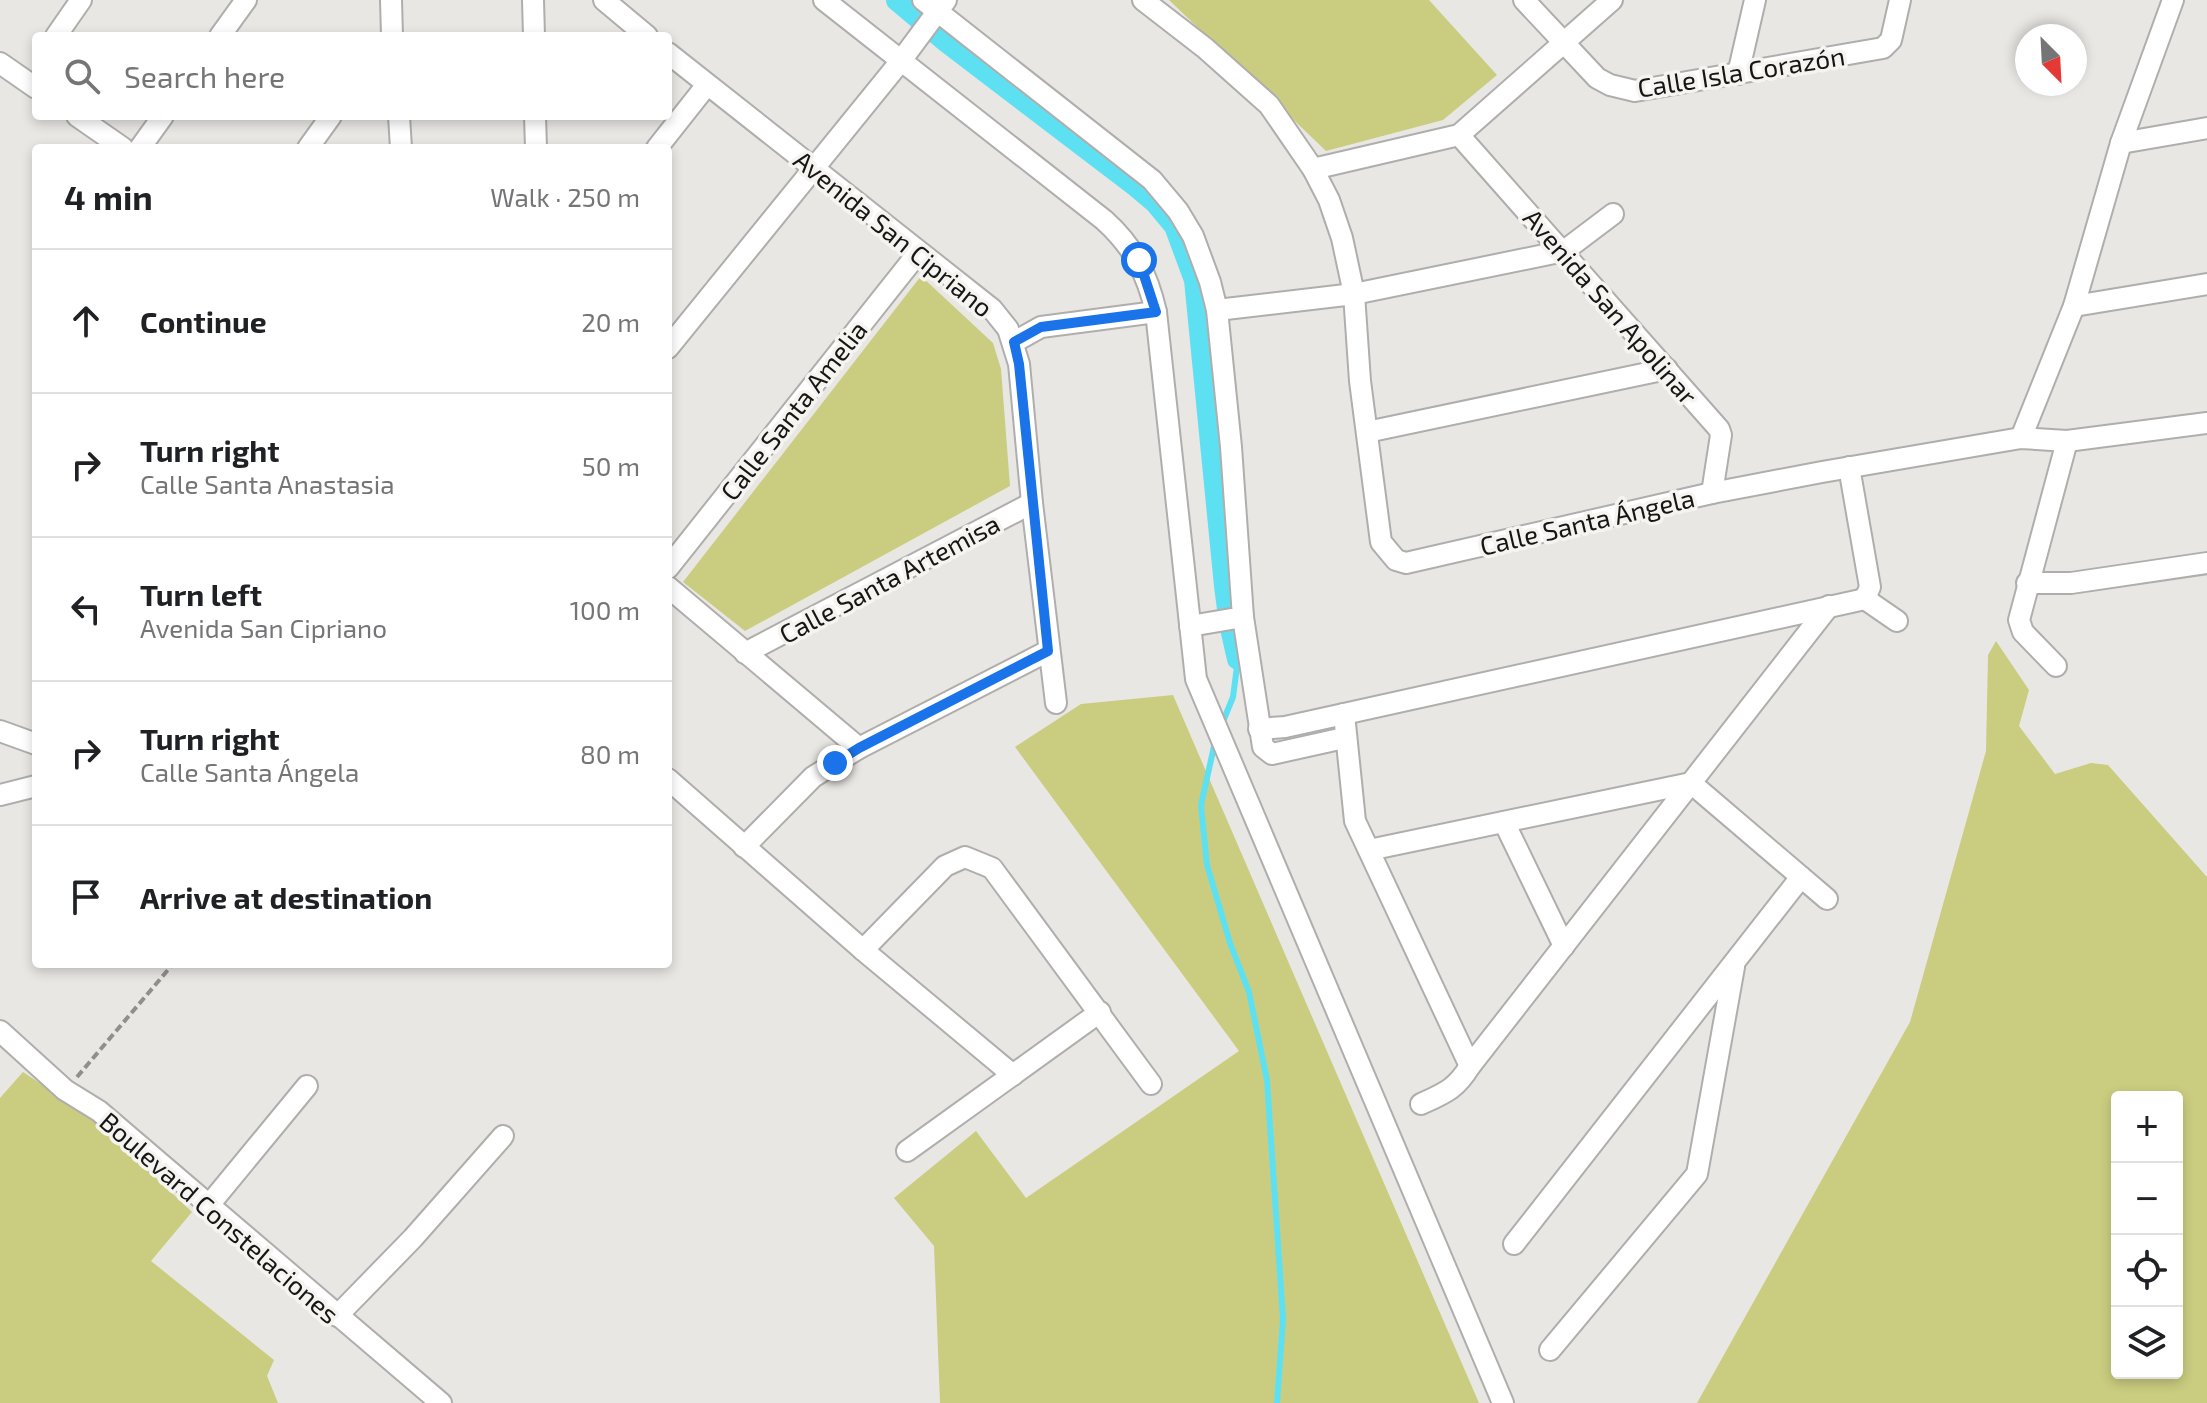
<!DOCTYPE html>
<html lang="en">
<head>
<meta charset="utf-8">
<style>
  body { margin:0; font-family:"Exo 2",sans-serif; background:#f6f6f6; color:#202124 }
  .controls { position:absolute; right:24px; bottom:24px; display:grid; overflow:hidden; border-radius:8px; box-shadow:0 4px 12px #0003 }
  .controls button { width:72px; height:72px; display:grid; place-items:center; padding:0; border:0; border-bottom:2px solid #e0e0e0; background:#fff; color:#202124; font:40px sans-serif }
  .compass { position:absolute; left:2015px; top:24px; width:72px; height:72px; border-radius:50%; background:#fff; box-shadow:0 4px 12px #0003; rotate:156deg }
  .stop { position:absolute; width:24px; height:24px; margin:-18px; border:6px solid #1a73e8; border-radius:50%; background:#fff }
  .stop.end { background:#1a73e8; border-color:#fff; box-shadow:0 2px 8px #0008 }
  .list { margin:0; padding:0; list-style:none }
  h2 { display:flex; justify-content:space-between; align-items:center; height:104px; margin:0; padding:0 32px; font-size:34px }
  h2 small { font-size:26px; font-weight:400; color:#757577 }
  .list li { display:grid; grid-template-columns:52px 1fr auto; gap:24px; align-items:center; box-sizing:border-box; height:144px; padding:0 32px; border-top:2px solid #e0e0e0 }
  .list b { display:block; font-size:30px; white-space:nowrap }
  .list p { margin:0; font-size:26px; white-space:nowrap; color:#757577 }
  .list em { font-size:26px; font-style:normal; color:#757577 }
  .icon { flex:none; width:44px; height:44px; fill:none; stroke:currentColor; stroke-width:2; stroke-linecap:round; stroke-linejoin:round }
  .map { position:relative; flex:none; width:2207px; height:1403px; overflow:hidden }
  .search { position:absolute; background:#fff; box-shadow:0 4px 12px #0003; left:32px; top:32px; width:640px; height:88px; display:flex; align-items:center; gap:20px; box-sizing:border-box; padding:0 28px; border-radius:8px; color:#757577; font-size:30px }
  .panel { position:absolute; background:#fff; box-shadow:0 4px 12px #0003; left:32px; top:144px; width:640px; height:824px; border-radius:8px }
  .map>svg:first-child { display:block }
  .green { fill:#cacd7f; fill-rule:evenodd }
  .lines { fill:none; stroke-linecap:round; stroke-linejoin:round }
  .stream { stroke:#5ee0f3; stroke-width:6 }
  .canal { stroke:#5ee0f3; stroke-width:22 }
  .minor-casing { stroke:#b0aeac; stroke-width:24 }
  .path { stroke:#918f8d; stroke-width:4; stroke-dasharray:8 4; stroke-linecap:butt }
  .minor { stroke:#fff; stroke-width:20 }
  .route { stroke:#1a73e8; stroke-width:10 }
  .labels { text-anchor:middle; dominant-baseline:central; stroke-width:7; stroke-linejoin:round; paint-order:stroke }
  .street-label { font-size:26px; fill:#171615; stroke:#f6f4f1 }
</style>
</head>
<body>
<div class="map">
<svg width="2207" height="1403" viewBox="0 0 2207 1403">
  <rect width="100%" height="100%" fill="#e9e7e4"/>
  <g class="green">
    <path d="M 1169,0 L 1429,0 L 1497,75 L 1443,120 L 1326,151 Z"/>
    <path d="M 921,276 L 993,343 L 1001,369 L 1010,486 L 745,631 L 683,582 Z"/>
    <path d="M 1996,641 L 2029,690 L 2019,726 L 2055,774 L 2091,763 L 2108,765 L 2207,877 L 2207,1403 L 1697,1403 L 1910,1022 L 1986,751 L 1988,655 ZM 2117,1097 L 2177,1097 L 2177,1373 L 2117,1373 Z"/>
    <path d="M 1173,695 L 1479,1403 L 940,1403 L 934,1246 L 894,1198 L 976,1131 L 1026,1198 L 1239,1051 L 1015,747 L 1081,704 Z"/>
    <path d="M 23,1072 L 94,1119 L 192,1212 L 151,1261 L 274,1360 L 267,1376 L 278,1403 L 0,1403 L 0,1098 Z"/>
  </g>
  <g class="lines">
    <g class="stream">
      <path d="M 1222,724 L 1233,697 L 1238,659"/>
      <path d="M 1215,742 L 1201,805 L 1207,865 L 1230,943 L 1249,992 L 1267,1080 L 1283,1319 L 1277,1403"/>
    </g>
    <path class="canal" d="M 897,0 L 947,42 L 1136,186 L 1155,202 L 1175,226 L 1195,280 L 1225,586 L 1230,624 L 1238,659"/>
    <defs>
      <g id="minor">
        <path d="M 391,0 L 392,36"/>
        <path d="M 533,0 L 534,36"/>
        <path d="M 604,0 L 647,36"/>
        <path d="M 824,0 L 1104,220 C 1133,246 1147,273 1156,312 L 1196,679 L 1503,1403"/>
        <path d="M 923,0 L 1152,180 L 1178,211 L 1193,236 L 1210,282 L 1217,310 L 1231,447 L 1243,617 L 1190,626"/>
        <path d="M 1143,0 L 1205,48 L 1269,105 L 1313,169 L 1329,200 L 1342,238 L 1354,294 L 1360,381 L 1381,542 L 1396,560 L 1406,563 L 1712,493 L 1822,472 L 2021,438 L 2067,441 L 2207,423"/>
        <path d="M 1524,0 L 1597,78 L 1610,85 L 1635,91 L 1883,48 L 1891,40 L 1900,0"/>
        <path d="M 56,36 L 81,0"/>
        <path d="M 220,36 L 246,0"/>
        <path d="M 668,53 L 992,309 L 1008,329 L 1019,364 L 1032,503 L 1056,703"/>
        <path d="M 0,63 L 36,88"/>
        <path d="M 1738,74 L 1755,0"/>
        <path d="M 77,116 L 123,148"/>
        <path d="M 399,116 L 401,148"/>
        <path d="M 535,116 L 536,148"/>
        <path d="M 1459,135 L 1719,429 L 1721,435 L 1712,493"/>
        <path d="M 2121,143 L 2207,128"/>
        <path d="M 140,148 L 163,116"/>
        <path d="M 308,148 L 331,116"/>
        <path d="M 657,148 L 706,86"/>
        <path d="M 1313,169 L 1459,135 L 1612,0"/>
        <path d="M 2074,306 L 2207,284"/>
        <path d="M 1217,310 L 1354,294 L 1564,251 L 1613,214"/>
        <path d="M 1014,342 L 1041,327 L 1156,312"/>
        <path d="M 668,348 L 900,62 L 946,0"/>
        <path d="M 1367,432 L 1667,369"/>
        <path d="M 2021,438 L 2074,306 L 2121,143 L 2173,0"/>
        <path d="M 1849,467 L 1870,587 L 1865,599"/>
        <path d="M 668,568 L 918,253"/>
        <path d="M 2027,583 L 2071,583 L 2207,563"/>
        <path d="M 668,587 L 859,748"/>
        <path d="M 1243,617 L 1263,747 L 1272,754 L 1344,738"/>
        <path d="M 745,653 L 1032,503"/>
        <path d="M 2056,666 L 2023,632 L 2019,620 L 2067,441"/>
        <path d="M 1344,714 L 1355,821 L 1470,1066"/>
        <path d="M 1259,729 L 1285,727 L 1865,599 L 1897,621"/>
        <path d="M 0,731 L 36,744"/>
        <path d="M 668,779 L 863,950 L 1013,1075"/>
        <path d="M 0,795 L 36,786"/>
        <path d="M 1504,822 L 1564,946"/>
        <path d="M 744,847 L 813,777 L 859,748 L 1048,651"/>
        <path d="M 1369,850 L 1691,783 L 1827,899"/>
        <path d="M 863,950 L 945,866 L 965,857 L 992,868 L 1151,1084"/>
        <path d="M 0,1031 L 65,1090 L 99,1111 L 441,1403"/>
        <path d="M 1421,1104 C 1445,1093 1456,1089 1470,1066 L 1829,606"/>
        <path d="M 907,1151 L 1100,1012"/>
        <path d="M 209,1205 L 307,1086"/>
        <path d="M 1514,1244 L 1801,877"/>
        <path d="M 337,1316 L 413,1238 L 503,1136"/>
        <path d="M 1550,1350 L 1697,1174 L 1734,967"/>
      </g>
    </defs>
    <use href="#minor" class="minor-casing"/>
    <path class="path" d="M 77,1077 L 173,964"/>
    <use href="#minor" class="minor"/>
  </g>
  <g class="lines">
    <path class="route" d="M 835,763 L 859,748 L 1048,651 L 1019,364 L 1014,342 L 1041,327 L 1156,312 L 1139,260"/>
  </g>
  <g class="labels">
    <g class="street-label">
      <text transform="translate(1741 71) rotate(-9)">Calle Isla Corazón</text>
      <text transform="translate(894 233) rotate(39)">Avenida San Cipriano</text>
      <text transform="translate(1611 306) rotate(49)">Avenida San Apolinar</text>
      <text transform="translate(793 410) rotate(-52)">Calle Santa Amelia</text>
      <text transform="translate(1587 521) rotate(-13)">Calle Santa Ángela</text>
      <text transform="translate(889 578) rotate(-28)">Calle Santa Artemisa</text>
      <text transform="translate(220 1217) rotate(41)">Boulevard Constelaciones</text>
    </g>
  </g>
</svg>
<div class="controls">
<button>+</button>
<button>−</button>
<button><svg class="icon" aria-label="locate" viewBox="0 0 24 24"><circle cx="12" cy="12" r="6"/><path d="M12 2v4M12 18v4M2 12h4M18 12h4"/></svg></button>
<button><svg class="icon" aria-label="layers" viewBox="0 0 24 24"><path d="M12 4l9 5-9 5-9-5zM3 14l9 5 9-5"/></svg></button>
</div>
<svg class="compass" viewBox="-18 -18 36 36"><path d="M0-13l5 13h-10z" fill="#e53935"/><path d="M0 13l5-13h-10z" fill="#757577"/></svg>
<div class="stop" style="left:1139px;top:260px"></div>
<div class="stop end" style="left:835px;top:763px"></div>
<div class="search"><svg class="icon" aria-label="search" viewBox="0 0 24 24"><circle cx="10" cy="10" r="6"/><path d="M15 15l6 6"/></svg>Search here</div>
<section class="panel">
<h2>4 min<small>Walk · 250 m</small></h2>
<ul class="list">
<li><svg class="icon" aria-label="ahead" viewBox="0 0 24 24"><path d="M12 20V5M6 11l6-6 6 6"/></svg><div><b>Continue</b></div><em>20 m</em></li>
<li><svg class="icon" aria-label="right" viewBox="0 0 24 24"><path d="M7 20v-9h11M14 6l5 5-5 5"/></svg><div><b>Turn right</b><p>Calle Santa Anastasia</p></div><em>50 m</em></li>
<li><svg class="icon" aria-label="left" viewBox="0 0 24 24"><path d="M17 20v-9H6M10 6l-5 5 5 5"/></svg><div><b>Turn left</b><p>Avenida San Cipriano</p></div><em>100 m</em></li>
<li><svg class="icon" aria-label="right" viewBox="0 0 24 24"><path d="M7 20v-9h11M14 6l5 5-5 5"/></svg><div><b>Turn right</b><p>Calle Santa Ángela</p></div><em>80 m</em></li>
<li><svg class="icon" aria-label="arrive" viewBox="0 0 24 24"><path d="M6 21V4h12l-3 4 3 4H6"/></svg><div><b>Arrive at destination</b></div></li>
</ul>
</section>
</div>
</body>
</html>
